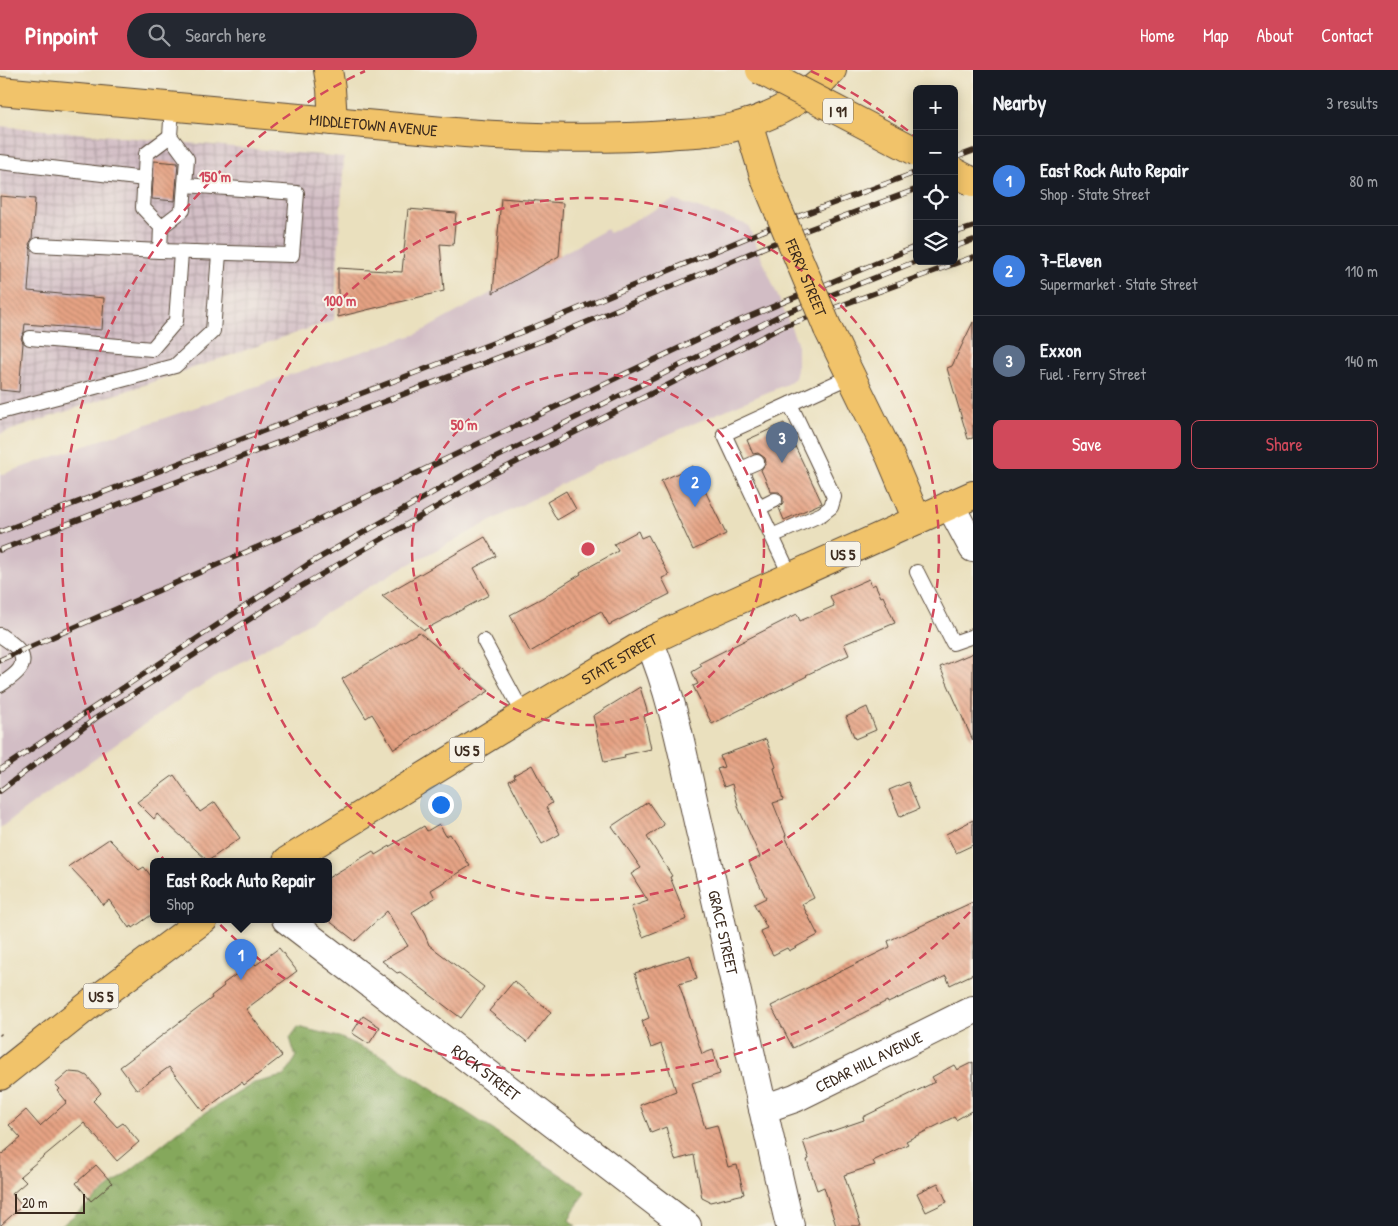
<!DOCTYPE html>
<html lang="en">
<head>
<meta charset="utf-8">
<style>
  body { margin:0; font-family:"Patrick Hand",sans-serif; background:#242831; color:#f1f3f6 }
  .controls { position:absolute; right:15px; top:15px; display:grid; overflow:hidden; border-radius:8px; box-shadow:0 2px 12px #0003 }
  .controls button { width:45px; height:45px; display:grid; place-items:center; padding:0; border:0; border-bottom:1px solid #363941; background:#171b24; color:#f1f3f6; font:25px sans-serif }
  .scale { position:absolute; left:15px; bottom:12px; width:70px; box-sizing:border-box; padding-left:5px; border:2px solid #3b2a1e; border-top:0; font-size:14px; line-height:18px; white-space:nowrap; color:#3b2a1e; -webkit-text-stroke:4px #f7f3e8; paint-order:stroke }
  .you { position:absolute; left:440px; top:734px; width:18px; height:18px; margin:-12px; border:4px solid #fff; border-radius:50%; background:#1a73e8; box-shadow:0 0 0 8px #1a73e833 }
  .badge { display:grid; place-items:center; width:32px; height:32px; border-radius:50%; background:#d1495b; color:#fff; font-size:16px; font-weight:700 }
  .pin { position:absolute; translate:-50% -41px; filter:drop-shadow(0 1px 2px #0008) }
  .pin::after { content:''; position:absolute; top:26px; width:18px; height:15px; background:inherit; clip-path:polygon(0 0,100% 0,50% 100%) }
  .popup { position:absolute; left:150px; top:788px; width:182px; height:65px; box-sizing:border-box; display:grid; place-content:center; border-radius:8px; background:#171b24; filter:drop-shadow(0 1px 4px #0005); font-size:16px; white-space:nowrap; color:#9ea1a6 }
  .popup b { font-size:19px; color:#f1f3f6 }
  .popup::after { content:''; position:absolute; left:50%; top:100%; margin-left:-10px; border:10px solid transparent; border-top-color:#171b24 }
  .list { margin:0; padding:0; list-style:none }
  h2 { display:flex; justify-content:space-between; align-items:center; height:65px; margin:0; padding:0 20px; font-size:21px }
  h2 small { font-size:16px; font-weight:400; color:#9ea1a6 }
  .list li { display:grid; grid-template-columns:32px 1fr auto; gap:15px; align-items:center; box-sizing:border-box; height:90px; padding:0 20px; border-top:1px solid #363941 }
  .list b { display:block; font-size:19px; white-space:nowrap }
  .list p { margin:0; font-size:16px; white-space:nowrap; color:#9ea1a6 }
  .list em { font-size:16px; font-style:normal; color:#9ea1a6 }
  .actions { display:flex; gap:10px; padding:15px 20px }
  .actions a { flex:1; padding:11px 0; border:1px solid #d1495b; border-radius:8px; text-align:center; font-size:18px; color:#d1495b }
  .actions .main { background:#d1495b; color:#fff }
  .icon { flex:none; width:28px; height:28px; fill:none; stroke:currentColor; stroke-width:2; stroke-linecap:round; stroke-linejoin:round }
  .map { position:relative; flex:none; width:973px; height:1156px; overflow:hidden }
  header { display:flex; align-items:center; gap:30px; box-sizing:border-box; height:70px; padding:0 25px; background:#d1495b; color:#fff }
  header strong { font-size:24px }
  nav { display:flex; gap:28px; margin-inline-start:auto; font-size:18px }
  .search { width:350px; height:45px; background:#242831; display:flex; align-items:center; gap:12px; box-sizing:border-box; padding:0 18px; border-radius:28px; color:#9ea1a6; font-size:19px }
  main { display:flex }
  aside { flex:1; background:#171b24 }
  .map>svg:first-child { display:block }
  .industrial { fill:url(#industrial-grid) }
  .railway { fill:#d2bdc5 }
  .forest { fill:url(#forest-crowns); stroke:#60693d }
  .building { fill:url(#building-back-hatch) }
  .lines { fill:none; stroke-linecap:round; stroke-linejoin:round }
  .service-casing { stroke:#554536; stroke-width:16 }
  .minor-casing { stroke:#554536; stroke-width:30 }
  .primary-casing { stroke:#554536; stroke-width:30 }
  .motorway-casing { stroke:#554536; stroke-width:30 }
  .path { stroke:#554536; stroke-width:3; stroke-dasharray:4 4; stroke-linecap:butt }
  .service { stroke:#fff; stroke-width:14 }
  .minor { stroke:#fff; stroke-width:28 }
  .primary { stroke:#f1c36a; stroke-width:28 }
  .motorway { stroke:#f1c36a; stroke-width:28 }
  .rail-casing { stroke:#3b2a1e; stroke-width:5.5 }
  .rail { stroke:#f7f3e8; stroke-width:4; stroke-dasharray:11; stroke-linecap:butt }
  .primary-bridge-casing { stroke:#554536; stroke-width:30; stroke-linecap:butt }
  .motorway-bridge-casing { stroke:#554536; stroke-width:30; stroke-linecap:butt }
  .primary-bridge { stroke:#f1c36a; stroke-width:28 }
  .motorway-bridge { stroke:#f1c36a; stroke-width:28 }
  .ring { fill:none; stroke:#d1495b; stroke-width:2.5; stroke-dasharray:9 6 }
  .labels { text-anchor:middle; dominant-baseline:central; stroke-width:4; stroke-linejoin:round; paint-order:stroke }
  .shield { fill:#f7f3e8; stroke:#73665b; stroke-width:1 }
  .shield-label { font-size:15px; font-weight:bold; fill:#3b2a1e }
  .street-label { font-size:16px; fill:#3b2a1e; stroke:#f7f3e8 }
  .centre { fill:#d1495b; stroke:#f7f3e8; stroke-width:2.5 }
  .ring-label { font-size:15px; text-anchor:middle; font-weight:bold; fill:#d1495b; stroke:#f7f3e8; stroke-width:4; stroke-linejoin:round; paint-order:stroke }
</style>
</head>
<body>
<header>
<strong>Pinpoint</strong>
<div class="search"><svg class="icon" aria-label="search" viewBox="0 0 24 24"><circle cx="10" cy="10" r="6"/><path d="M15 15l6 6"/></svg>Search here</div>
<nav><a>Home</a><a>Map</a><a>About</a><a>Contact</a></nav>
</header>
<main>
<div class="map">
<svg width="973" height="1156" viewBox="0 0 973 1156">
  <defs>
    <pattern id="industrial-grid" width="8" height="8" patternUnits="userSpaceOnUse" patternTransform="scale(1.25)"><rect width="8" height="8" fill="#d2bdc5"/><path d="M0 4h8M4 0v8" fill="none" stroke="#ac9a9f"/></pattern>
    <pattern id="forest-crowns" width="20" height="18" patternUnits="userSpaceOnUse" patternTransform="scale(1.25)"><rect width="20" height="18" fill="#85a85c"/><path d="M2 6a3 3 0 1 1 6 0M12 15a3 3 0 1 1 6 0" fill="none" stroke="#6e894b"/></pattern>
    <pattern id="building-back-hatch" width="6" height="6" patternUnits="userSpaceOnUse" patternTransform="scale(1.25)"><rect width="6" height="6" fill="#e6a384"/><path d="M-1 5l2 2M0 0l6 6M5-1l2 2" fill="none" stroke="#bc856b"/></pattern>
  </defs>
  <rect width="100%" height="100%" fill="#f7f3e8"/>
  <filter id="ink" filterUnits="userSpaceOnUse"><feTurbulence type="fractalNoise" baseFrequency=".02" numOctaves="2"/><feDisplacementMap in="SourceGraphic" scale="10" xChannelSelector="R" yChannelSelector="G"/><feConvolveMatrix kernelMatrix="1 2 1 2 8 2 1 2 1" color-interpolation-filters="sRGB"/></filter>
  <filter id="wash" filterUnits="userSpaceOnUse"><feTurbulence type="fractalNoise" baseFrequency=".0096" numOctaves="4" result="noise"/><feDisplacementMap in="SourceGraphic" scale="20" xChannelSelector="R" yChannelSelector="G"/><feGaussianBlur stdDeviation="1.12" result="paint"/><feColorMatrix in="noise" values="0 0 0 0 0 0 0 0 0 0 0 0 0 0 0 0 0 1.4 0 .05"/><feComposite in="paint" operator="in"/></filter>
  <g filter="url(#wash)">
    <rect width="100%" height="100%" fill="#eae0be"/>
    <path class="industrial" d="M 0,56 L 344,87 L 334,250 L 0,364 Z"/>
    <path class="railway" d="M 674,130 L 748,155 L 797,272 L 797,300 L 795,308 L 787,314 L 601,393 L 398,500 L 189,623 L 58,715 L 0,758 L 0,405 L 286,306 L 417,264 L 607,159 L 609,163 Z"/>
    <path class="forest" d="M 298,957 L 339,967 L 383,987 L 585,1121 L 569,1150 L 576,1156 L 61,1156 L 189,1053 L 254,1013 L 284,1006 L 296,988 L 290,968 Z"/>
    <g id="blocks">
      <g class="building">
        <path d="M 154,91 L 178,93 L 175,131 L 152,129 Z"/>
        <path d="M 0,126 L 35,129 L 32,169 L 29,174 L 31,180 L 28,221 L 104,228 L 102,260 L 25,254 L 24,262 L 21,268 L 23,273 L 19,322 L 0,320 Z"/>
        <path d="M 501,128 L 563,133 L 559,186 L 493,223 Z"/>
        <path d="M 408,139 L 456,143 L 453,175 L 440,174 L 444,221 L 338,247 L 338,198 L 402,202 Z"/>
        <path d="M 973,252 L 973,368 L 968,369 L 947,298 L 952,296 Z"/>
        <path d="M 784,353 L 822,433 L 784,450 L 779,438 L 783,434 L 783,427 L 779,422 L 771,422 L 761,400 L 766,393 L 765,388 L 758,383 L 753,384 L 747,370 Z"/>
        <path d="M 693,396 L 726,464 L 693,480 L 661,411 Z"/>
        <path d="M 566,421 L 576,439 L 557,450 L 547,432 Z"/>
        <path d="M 638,461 L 641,468 L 648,465 L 669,505 L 662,508 L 670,524 L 609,555 L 601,541 L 530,582 L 510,545 L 542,528 L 581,504 L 580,502 L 618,481 L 614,474 Z"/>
        <path d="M 485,467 L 496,486 L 474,498 L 489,525 L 424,560 L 382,526 Z"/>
        <path d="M 869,509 L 872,516 L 875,514 L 881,527 L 883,526 L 895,553 L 844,574 L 849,585 L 806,605 L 807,606 L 712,654 L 693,616 L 698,614 L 692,602 L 702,596 L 700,593 L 797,544 L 800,551 L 834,536 L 830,526 Z"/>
        <path d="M 419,562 L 489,621 L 394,679 L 372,644 L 366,648 L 342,609 Z"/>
        <path d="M 973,583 L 973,671 L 940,597 Z"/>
        <path d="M 640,617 L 648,644 L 644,646 L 651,679 L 624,685 L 625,688 L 604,692 L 593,646 Z"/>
        <path d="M 867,637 L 876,660 L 855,669 L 846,647 Z"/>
        <path d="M 766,669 L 776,697 L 774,698 L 783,730 L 773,733 L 786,765 L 785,766 L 814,828 L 802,834 L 818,865 L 789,881 L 787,878 L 773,885 L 760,861 L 767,858 L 754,834 L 766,828 L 749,792 L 760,787 L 739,739 L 732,714 L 724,717 L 717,699 L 724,697 L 720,686 Z"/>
        <path d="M 532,695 L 552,733 L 546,737 L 560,764 L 542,774 L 509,711 L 515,708 L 514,705 Z"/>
        <path d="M 174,705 L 200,742 L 215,732 L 240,768 L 208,791 L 157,744 L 154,749 L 137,732 Z"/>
        <path d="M 908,712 L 919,739 L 900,747 L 889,720 Z"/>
        <path d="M 648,732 L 664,755 L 647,767 L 672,806 L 670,807 L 687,849 L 643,867 L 631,837 L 648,831 L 631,804 L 641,798 L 612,756 Z"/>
        <path d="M 973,750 L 973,775 L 956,783 L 946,764 Z"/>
        <path d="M 439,754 L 446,766 L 450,764 L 470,796 L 431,820 L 435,828 L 412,842 L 425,865 L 429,875 L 484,917 L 461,948 L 400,902 L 397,903 L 382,891 L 408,876 L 387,841 L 355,871 L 328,850 L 328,808 L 373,781 L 375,785 L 424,756 L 427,761 Z"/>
        <path d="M 109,769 L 139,800 L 144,797 L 154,810 L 154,843 L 133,858 L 132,856 L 129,858 L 109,830 L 103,835 L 94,822 L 69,796 Z"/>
        <path d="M 973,832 L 973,904 L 950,915 L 946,906 L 888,933 L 887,931 L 793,978 L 771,936 L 890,877 L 888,871 Z"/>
        <path d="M 279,878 L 297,901 L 246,939 L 282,986 L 244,1015 L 242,1012 L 203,1041 L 169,997 L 137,1020 L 120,997 L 212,928 L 211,926 L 224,916 L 223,914 L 253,892 L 256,895 Z"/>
        <path d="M 690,885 L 697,909 L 679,914 L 702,984 L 713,980 L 720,1004 L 692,1013 L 705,1058 L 717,1055 L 728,1097 L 737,1095 L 744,1124 L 710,1132 L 702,1128 L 694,1085 L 675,1090 L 666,1057 L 651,1063 L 640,1035 L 676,1021 L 661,974 L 651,978 L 642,951 L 649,948 L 635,903 Z"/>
        <path d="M 514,911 L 551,942 L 527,972 L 489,941 Z"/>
        <path d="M 363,946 L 380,957 L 369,974 L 352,963 Z"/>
        <path d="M 973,992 L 973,1040 L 956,1050 L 954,1047 L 906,1071 L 908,1074 L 873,1091 L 875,1095 L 844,1105 L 861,1156 L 836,1156 L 824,1117 L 817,1120 L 807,1090 L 809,1089 L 803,1071 L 864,1050 L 863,1047 L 935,1012 L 932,1007 L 954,995 L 957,1000 Z"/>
        <path d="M 69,1002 L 81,1003 L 87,1006 L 101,1023 L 93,1031 L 117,1057 L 123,1053 L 139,1072 L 117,1091 L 84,1053 L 20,1106 L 26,1112 L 12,1124 L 22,1136 L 0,1156 L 0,1082 L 2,1084 L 21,1068 L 9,1055 L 26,1040 L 40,1056 L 67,1032 L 58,1021 L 60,1019 L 55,1014 Z"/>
        <path d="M 96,1095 L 112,1113 L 91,1131 L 76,1113 Z"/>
        <path d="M 938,1113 L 947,1132 L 926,1142 L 917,1123 Z"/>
      </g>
    </g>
  </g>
  <g filter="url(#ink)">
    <use href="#blocks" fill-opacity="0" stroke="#554536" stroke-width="1"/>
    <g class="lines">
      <defs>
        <g id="service">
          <path d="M 0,92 L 145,109"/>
          <path d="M 161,157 L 183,140 L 187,89 L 170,66 L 172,36"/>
          <path d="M 38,175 L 160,181 L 161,157 L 143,138 L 146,84 L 170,66"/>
          <path d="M 160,181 L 292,185 L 297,123 L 185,115"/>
          <path d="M 30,268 L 152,279 L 176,251 L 181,183"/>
          <path d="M 0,342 L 175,296 L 213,261 L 219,184"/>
          <path d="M 741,399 L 757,392"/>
          <path d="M 759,438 L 775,430"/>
          <path d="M 772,466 L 822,444 L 831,437 L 834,427 L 790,334"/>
          <path d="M 917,502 L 953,573 L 973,566"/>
          <path d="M 791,507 L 724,364 L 851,306"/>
          <path d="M 0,565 C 6,570 15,574 19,581 C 30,597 12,607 0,615"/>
          <path d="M 484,571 L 524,645"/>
        </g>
        <g id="minor">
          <path d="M 950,435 L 973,478"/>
          <path id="s1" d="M 649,571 C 675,631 686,702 701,765 C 732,895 759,1026 790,1156"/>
          <path id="s2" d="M 286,849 L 687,1156"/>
          <path id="s3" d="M 763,1039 L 795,1028 L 973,940"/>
        </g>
        <g id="primary">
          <path id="s4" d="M 0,21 L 465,63 C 532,68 599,70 667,65 C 691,63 715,63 738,56 C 773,47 808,28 832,0"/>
          <path d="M 748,53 L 764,106 L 779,142"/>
          <path d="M 828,259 L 890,386 L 917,450"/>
          <path id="s5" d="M 287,791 L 524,645 L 649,571 L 685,554 L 973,425"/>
          <path d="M 0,1006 L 89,935 L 204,849"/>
        </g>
        <path id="motorway" d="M 328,0 L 331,19 L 333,51"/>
      </defs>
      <use href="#service" class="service-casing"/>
      <use href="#minor" class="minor-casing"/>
      <use href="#primary" class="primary-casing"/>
      <use href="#motorway" class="motorway-casing"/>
      <path class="path" d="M 0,964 L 1,965"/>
      <use href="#service" class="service"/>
      <use href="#minor" class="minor"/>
      <use href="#primary" class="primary"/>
      <use href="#motorway" class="motorway"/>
      <defs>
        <g id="rail">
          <path d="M 954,88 L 973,81"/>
          <path d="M 954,105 L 973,98"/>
          <path d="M 954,163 L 973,157"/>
          <path d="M 954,177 L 973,170"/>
          <path d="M 0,462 L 532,258 L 794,148 L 917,102"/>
          <path d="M 0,480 L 549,268 L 796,164 L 917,119"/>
          <path d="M 0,590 L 301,458 L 715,261 L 917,176"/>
          <path d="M 0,700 L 307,495 L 479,396 L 783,244 L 917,191"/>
          <path d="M 0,721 L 96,648 L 298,518 L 493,404 L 782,257 L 973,187"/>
        </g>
      </defs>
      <use href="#rail" class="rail-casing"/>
      <use href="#rail" class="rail"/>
      <defs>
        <g id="primary-bridge">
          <path id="s6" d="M 779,142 L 828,259"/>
        </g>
        <g id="motorway-bridge">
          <path d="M 760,0 L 917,82"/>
          <path d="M 954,102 L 973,112"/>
        </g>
      </defs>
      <use href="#primary-bridge" class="primary-bridge-casing"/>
      <use href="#motorway-bridge" class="motorway-bridge-casing"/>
      <use href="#primary-bridge" class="primary-bridge"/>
      <use href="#motorway-bridge" class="motorway-bridge"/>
    </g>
  </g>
  <g class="ring">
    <circle cx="588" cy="479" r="176"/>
    <circle cx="588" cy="479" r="351"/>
    <path d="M970 842A527 527 0 1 1 365 1M811 1A527 527 0 0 1 916 67"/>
  </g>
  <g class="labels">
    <g class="shield">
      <rect x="823" y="28.5" width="30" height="25" rx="4"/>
      <rect x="825.5" y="471.5" width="35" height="25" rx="4"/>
      <rect x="449.5" y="667.5" width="35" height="25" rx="4"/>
      <rect x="83.5" y="913.5" width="35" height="25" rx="4"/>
    </g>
    <g class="shield-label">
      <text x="838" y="41">I 91</text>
      <text x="843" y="484">US 5</text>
      <text x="467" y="680">US 5</text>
      <text x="101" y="926">US 5</text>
    </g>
    <g class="street-label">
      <text stroke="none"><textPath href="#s4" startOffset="375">MIDDLETOWN AVENUE</textPath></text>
      <text stroke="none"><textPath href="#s6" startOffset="71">FERRY STREET</textPath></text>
      <text stroke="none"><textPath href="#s5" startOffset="389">STATE STREET</textPath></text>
      <text stroke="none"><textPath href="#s1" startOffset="301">GRACE STREET</textPath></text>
      <text stroke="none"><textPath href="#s3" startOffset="116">CEDAR HILL AVENUE</textPath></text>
      <text stroke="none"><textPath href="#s2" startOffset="252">ROCK STREET</textPath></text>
    </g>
  </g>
  <circle cx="588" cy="479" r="8" class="centre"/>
  <g class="ring-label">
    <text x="215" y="112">150 m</text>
    <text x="340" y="236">100 m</text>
    <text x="464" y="360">50 m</text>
  </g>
</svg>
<div class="controls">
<button>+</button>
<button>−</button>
<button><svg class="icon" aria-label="locate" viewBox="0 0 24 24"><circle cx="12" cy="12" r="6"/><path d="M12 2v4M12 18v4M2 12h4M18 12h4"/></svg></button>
<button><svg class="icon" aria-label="layers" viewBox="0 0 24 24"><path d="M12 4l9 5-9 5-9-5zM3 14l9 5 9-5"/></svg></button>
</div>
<div class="scale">20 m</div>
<div class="you"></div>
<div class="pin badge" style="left:241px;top:910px;background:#3f7fe0">1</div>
<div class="popup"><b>East Rock Auto Repair</b>Shop</div>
<div class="pin badge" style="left:695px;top:437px;background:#3f7fe0">2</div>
<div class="pin badge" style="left:782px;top:393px;background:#5c6f8a">3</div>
</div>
<aside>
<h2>Nearby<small>3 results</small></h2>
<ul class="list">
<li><span class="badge" style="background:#3f7fe0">1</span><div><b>East Rock Auto Repair</b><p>Shop · State Street</p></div><em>80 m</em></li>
<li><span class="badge" style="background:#3f7fe0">2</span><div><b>7-Eleven</b><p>Supermarket · State Street</p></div><em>110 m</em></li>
<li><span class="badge" style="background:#5c6f8a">3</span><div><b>Exxon</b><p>Fuel · Ferry Street</p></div><em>140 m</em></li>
</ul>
<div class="actions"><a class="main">Save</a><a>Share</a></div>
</aside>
</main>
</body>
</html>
